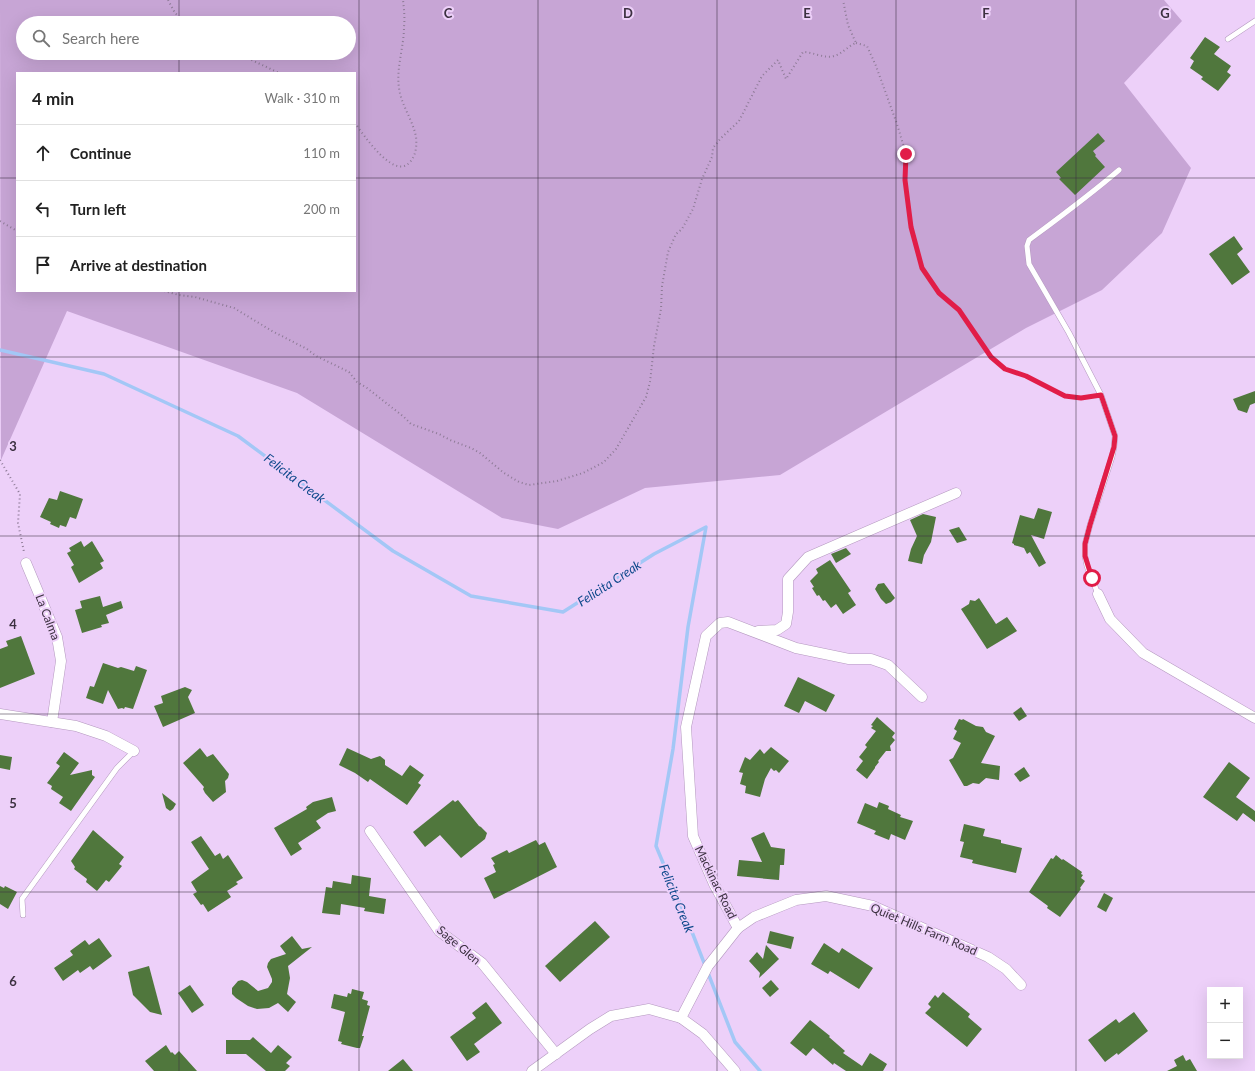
<!DOCTYPE html>
<html lang="en">
<head>
<meta charset="utf-8">
<style>
  body { margin:0; font-family:Lato,sans-serif; background:#f6f6f6; color:#222 }
  .controls { position:absolute; right:12px; bottom:12px; display:grid; overflow:hidden; border-radius:0px; box-shadow:0 4px 16px #0002 }
  .controls button { width:36px; height:36px; display:grid; place-items:center; padding:0; border:0; border-bottom:1px solid #e0e0e0; background:#fff; color:#222; font:20px sans-serif }
  .stop { position:absolute; width:12px; height:12px; margin:-9px; border:3px solid #e11d48; border-radius:50%; background:#fff }
  .stop.end { background:#e11d48; border-color:#fff; box-shadow:0 1px 4px #0008 }
  .list { margin:0; padding:0; list-style:none }
  h2 { display:flex; justify-content:space-between; align-items:center; height:52px; margin:0; padding:0 16px; font-size:17px }
  h2 small { font-size:13px; font-weight:400; color:#767676 }
  .list li { display:grid; grid-template-columns:26px 1fr auto; gap:12px; align-items:center; box-sizing:border-box; height:56px; padding:0 16px; border-top:1px solid #e0e0e0 }
  .list b { display:block; font-size:15px; white-space:nowrap }
  .list em { font-size:13px; font-style:normal; color:#767676 }
  .icon { flex:none; width:22px; height:22px; fill:none; stroke:currentColor; stroke-width:2; stroke-linecap:round; stroke-linejoin:round }
  .map { position:relative; flex:none; width:1255px; height:1071px; overflow:hidden }
  .search { position:absolute; background:#fff; box-shadow:0 4px 16px #0002; left:16px; top:16px; width:340px; height:44px; display:flex; align-items:center; gap:10px; box-sizing:border-box; padding:0 14px; border-radius:22px; color:#767676; font-size:15px }
  .panel { position:absolute; background:#fff; box-shadow:0 4px 16px #0002; left:16px; top:72px; width:340px; height:220px; border-radius:0px }
  .map>svg:first-child { display:block }
  .green { fill:#c7a5d5; fill-rule:evenodd }
  .lines { fill:none; stroke-linecap:round; stroke-linejoin:round }
  .stream { stroke:#a3c7f6; stroke-width:3.5 }
  .building { fill:#50773d }
  .service-casing { stroke:#b498bf; stroke-width:6 }
  .minor-casing { stroke:#b498bf; stroke-width:11 }
  .path { stroke:#8e7b97; stroke-width:2; stroke-dasharray:1 3; stroke-linecap:butt }
  .service { stroke:#fff; stroke-width:5 }
  .minor { stroke:#fff; stroke-width:10 }
  .route { stroke:#e11d48; stroke-width:5 }
  .grid { fill:none; stroke:#3c3141; stroke-width:1; stroke-opacity:0.55 }
  .labels { text-anchor:middle; dominant-baseline:central; stroke-width:4; stroke-linejoin:round; paint-order:stroke }
  .street-label { font-size:12px; fill:#3c3141; stroke:#edd0f9 }
  .water-label { font-size:13px; font-style:italic; fill:#0f498c; stroke:#edd0f9 }
  .grid-label { font-size:13px; text-anchor:middle; font-weight:bold; fill:#3c3141; stroke:#edd0f9; stroke-width:4; stroke-linejoin:round; paint-order:stroke }
</style>
</head>
<body>
<div class="map">
<svg width="1255" height="1071" viewBox="0 0 1255 1071">
  <rect width="100%" height="100%" fill="#edd0f9"/>
  <path class="green" d="M 0,0 L 1164,0 L 1182,21 L 1124,83 L 1191,168 L 1162,233 L 1102,290 L 1026,328 L 780,475 L 645,488 L 558,529 L 502,518 L 297,393 L 67,311 L 1,460 ZM 23,23 L 349,23 L 349,53 L 23,53 ZM 17,73 L 355,73 L 355,291 L 17,291 Z"/>
  <g class="lines">
    <path class="stream" d="M 0,350 L 104,374 L 238,436 L 393,551 L 471,596 L 563,612 L 654,554 L 706,527 L 688,627 L 673,749 L 656,846 L 692,932 L 735,1042 L 760,1071"/>
  </g>
  <g class="building">
    <path d="M 1205,37 L 1220,47 L 1214,54 L 1231,66 L 1227,72 L 1231,75 L 1218,91 L 1201,79 L 1203,77 L 1190,68 L 1194,61 L 1190,58 Z"/>
    <path d="M 1098,133 L 1105,141 L 1093,151 L 1096,155 L 1095,156 L 1105,167 L 1075,195 L 1059,179 L 1061,178 L 1056,172 Z"/>
    <path d="M 1234,236 L 1243,249 L 1237,254 L 1250,272 L 1232,285 L 1209,254 Z"/>
    <path d="M 1255,391 L 1255,403 L 1250,405 L 1247,413 L 1238,410 L 1233,399 Z"/>
    <path d="M 60,491 L 83,499 L 76,519 L 70,517 L 66,527 L 60,525 L 59,528 L 50,524 L 51,522 L 40,517 L 49,498 L 57,500 Z"/>
    <path d="M 1038,508 L 1052,512 L 1044,539 L 1031,535 L 1046,563 L 1039,567 L 1030,552 L 1027,554 L 1024,548 L 1014,545 L 1014,544 L 1012,543 L 1020,515 L 1034,519 Z"/>
    <path d="M 923,514 L 936,517 L 931,542 L 924,555 L 922,564 L 908,561 L 911,549 L 917,536 L 910,520 Z"/>
    <path d="M 959,527 L 967,540 L 957,543 L 949,530 Z"/>
    <path d="M 81,541 L 84,547 L 92,541 L 104,561 L 100,563 L 103,568 L 102,569 L 79,583 L 71,567 L 74,565 L 67,553 L 71,551 L 69,548 Z"/>
    <path d="M 846,548 L 851,554 L 836,563 L 831,554 Z"/>
    <path d="M 830,560 L 851,591 L 848,593 L 856,605 L 843,614 L 836,604 L 831,608 L 825,600 L 823,601 L 819,595 L 817,596 L 812,588 L 814,587 L 810,581 L 818,573 L 816,569 Z"/>
    <path d="M 884,583 L 895,598 L 891,602 L 886,604 L 881,599 L 875,589 L 878,584 Z"/>
    <path d="M 100,596 L 103,607 L 121,601 L 123,608 L 106,615 L 109,623 L 101,625 L 102,627 L 82,633 L 75,610 L 82,608 L 80,601 Z"/>
    <path d="M 979,598 L 996,624 L 1007,617 L 1017,631 L 987,649 L 961,609 L 969,604 L 970,600 L 975,601 Z"/>
    <path d="M 21,636 L 35,674 L 0,688 L 0,649 L 8,646 L 6,641 Z"/>
    <path d="M 103,663 L 118,668 L 121,667 L 134,671 L 136,666 L 147,670 L 133,709 L 125,707 L 124,709 L 122,708 L 118,709 L 108,690 L 103,704 L 86,698 L 90,686 L 94,687 Z"/>
    <path d="M 798,677 L 835,695 L 826,712 L 805,701 L 799,713 L 784,706 Z"/>
    <path d="M 185,687 L 192,690 L 188,697 L 195,713 L 163,727 L 154,706 L 163,703 L 161,696 Z"/>
    <path d="M 1021,707 L 1027,716 L 1019,721 L 1013,713 Z"/>
    <path d="M 877,717 L 895,733 L 892,737 L 895,740 L 890,746 L 891,751 L 886,751 L 878,761 L 879,762 L 875,767 L 875,768 L 867,779 L 856,770 L 863,761 L 859,757 L 867,747 L 865,745 L 876,731 L 871,728 L 873,726 L 871,725 Z"/>
    <path d="M 959,719 L 962,720 L 963,719 L 976,726 L 983,727 L 986,732 L 995,736 L 981,763 L 1000,766 L 999,780 L 986,778 L 979,784 L 973,783 L 967,786 L 964,786 L 949,760 L 953,758 L 961,743 L 953,739 L 957,731 L 954,729 Z"/>
    <path d="M 771,747 L 789,761 L 779,773 L 776,770 L 774,771 L 771,768 L 765,779 L 760,797 L 745,793 L 746,786 L 740,784 L 743,773 L 739,772 L 745,757 L 750,760 L 760,749 L 764,754 Z"/>
    <path d="M 200,748 L 207,757 L 213,754 L 229,774 L 228,778 L 225,781 L 226,792 L 213,802 L 205,793 L 203,789 L 204,787 L 183,763 Z"/>
    <path d="M 347,748 L 371,759 L 380,756 L 385,760 L 385,765 L 402,776 L 410,765 L 424,775 L 418,783 L 421,785 L 407,805 L 370,779 L 368,782 L 355,773 L 339,765 Z"/>
    <path d="M 64,752 L 79,763 L 70,775 L 92,770 L 92,775 L 95,777 L 71,811 L 59,803 L 63,797 L 51,789 L 52,786 L 47,783 L 60,766 L 56,763 Z"/>
    <path d="M 0,755 L 12,757 L 10,770 L 0,768 Z"/>
    <path d="M 1229,762 L 1250,778 L 1236,797 L 1255,811 L 1255,822 L 1243,813 L 1237,821 L 1203,797 Z"/>
    <path d="M 1024,767 L 1030,776 L 1020,782 L 1014,774 Z"/>
    <path d="M 162,793 L 176,804 L 173,809 L 170,811 L 166,808 Z"/>
    <path d="M 332,797 L 336,811 L 328,813 L 316,821 L 321,828 L 298,843 L 302,849 L 291,856 L 274,828 L 307,809 L 306,807 L 313,802 Z"/>
    <path d="M 453,800 L 455,802 L 458,800 L 479,826 L 481,827 L 487,833 L 485,839 L 461,858 L 440,835 L 425,847 L 413,832 Z"/>
    <path d="M 879,802 L 889,806 L 888,809 L 901,815 L 900,817 L 913,821 L 905,840 L 891,834 L 889,840 L 874,834 L 876,831 L 857,823 L 865,803 L 877,808 Z"/>
    <path d="M 964,824 L 985,829 L 983,836 L 1001,840 L 1001,843 L 1022,848 L 1016,873 L 972,863 L 973,860 L 960,857 L 964,842 L 960,841 Z"/>
    <path d="M 93,830 L 124,857 L 119,864 L 122,866 L 109,882 L 106,880 L 97,891 L 86,882 L 87,879 L 74,869 L 75,867 L 71,861 Z"/>
    <path d="M 764,832 L 771,847 L 785,849 L 784,865 L 780,865 L 779,880 L 737,876 L 739,860 L 762,862 L 751,838 Z"/>
    <path d="M 201,836 L 215,856 L 220,853 L 223,859 L 228,855 L 243,878 L 236,882 L 238,884 L 227,891 L 231,897 L 208,912 L 203,904 L 201,905 L 193,894 L 197,892 L 191,882 L 209,869 L 191,842 Z"/>
    <path d="M 536,840 L 539,845 L 545,842 L 557,867 L 494,899 L 484,878 L 496,872 L 493,865 L 495,864 L 491,858 L 507,850 L 509,853 Z"/>
    <path d="M 1056,855 L 1062,860 L 1063,859 L 1082,872 L 1081,874 L 1083,875 L 1081,878 L 1085,881 L 1080,888 L 1081,889 L 1060,917 L 1047,908 L 1048,906 L 1029,892 L 1051,858 L 1053,859 Z"/>
    <path d="M 352,875 L 371,878 L 369,896 L 386,899 L 384,914 L 364,911 L 365,908 L 341,904 L 340,915 L 322,913 L 326,887 L 332,888 L 333,881 L 351,884 Z"/>
    <path d="M 0,886 L 4,888 L 5,886 L 17,892 L 8,909 L 0,904 Z"/>
    <path d="M 1104,893 L 1113,898 L 1106,912 L 1097,907 Z"/>
    <path d="M 595,921 L 610,937 L 560,982 L 545,966 Z"/>
    <path d="M 770,931 L 794,937 L 791,949 L 767,943 Z"/>
    <path d="M 292,936 L 302,949 L 312,947 L 288,966 L 290,978 L 287,994 L 296,1002 L 288,1012 L 278,1003 L 269,1008 L 257,1009 L 248,1006 L 236,998 L 232,994 L 232,988 L 238,981 L 242,980 L 247,982 L 258,991 L 268,988 L 272,982 L 272,979 L 267,967 L 268,963 L 271,959 L 286,954 L 280,946 Z"/>
    <path d="M 99,938 L 112,956 L 93,970 L 90,966 L 80,973 L 78,970 L 63,981 L 54,968 L 73,955 L 70,951 L 85,940 L 89,945 Z"/>
    <path d="M 824,943 L 839,953 L 842,948 L 873,968 L 859,989 L 830,971 L 828,974 L 811,964 Z"/>
    <path d="M 766,945 L 779,959 L 759,978 L 760,973 L 749,961 L 757,952 L 763,959 Z"/>
    <path d="M 149,966 L 162,1015 L 150,1012 L 133,995 L 128,972 Z"/>
    <path d="M 771,980 L 779,989 L 770,997 L 762,988 Z"/>
    <path d="M 190,985 L 204,1005 L 192,1013 L 178,993 Z"/>
    <path d="M 352,989 L 364,992 L 362,999 L 368,1001 L 367,1005 L 370,1006 L 362,1036 L 364,1036 L 360,1048 L 357,1048 L 341,1044 L 342,1042 L 338,1041 L 345,1012 L 331,1008 L 334,994 L 347,997 L 348,993 L 351,994 Z"/>
    <path d="M 943,992 L 970,1014 L 968,1017 L 982,1029 L 967,1047 L 925,1013 L 931,1007 L 928,1004 L 935,995 L 938,998 Z"/>
    <path d="M 486,1002 L 502,1023 L 474,1044 L 480,1052 L 467,1061 L 450,1037 L 476,1018 L 472,1013 Z"/>
    <path d="M 1134,1012 L 1148,1031 L 1118,1055 L 1117,1053 L 1105,1062 L 1088,1040 L 1116,1019 L 1119,1023 Z"/>
    <path d="M 810,1020 L 830,1036 L 829,1037 L 845,1051 L 843,1053 L 862,1066 L 870,1053 L 887,1064 L 883,1071 L 846,1071 L 834,1063 L 833,1065 L 813,1048 L 806,1056 L 790,1043 Z"/>
    <path d="M 253,1037 L 271,1053 L 278,1045 L 292,1057 L 286,1063 L 290,1066 L 285,1071 L 266,1071 L 246,1054 L 226,1054 L 226,1040 L 250,1040 Z"/>
    <path d="M 166,1045 L 171,1053 L 172,1052 L 175,1055 L 179,1051 L 197,1071 L 154,1071 L 145,1061 Z"/>
    <path d="M 1183,1055 L 1186,1061 L 1190,1059 L 1197,1071 L 1167,1071 L 1177,1066 L 1174,1060 Z"/>
    <path d="M 403,1059 L 413,1071 L 388,1071 Z"/>
  </g>
  <g class="lines">
    <defs>
      <g id="service">
        <path d="M 1228,39 L 1255,21"/>
        <path d="M 1098,594 L 1087,566 L 1085,556 L 1085,544 L 1090,525 L 1112,457 L 1114,447 L 1115,436 L 1101,395 L 1069,333 L 1029,264 L 1027,246 L 1029,240 C 1060,217 1090,195 1119,170"/>
        <path d="M 23,915 L 22,899 L 117,768 L 134,751"/>
      </g>
      <g id="minor">
        <path d="M 26,563 L 57,637 L 61,661 L 52,722"/>
        <path d="M 1098,594 L 1110,619 L 1143,653 L 1255,718"/>
        <path d="M 758,631 L 777,630 L 786,624 L 788,612 L 788,579 L 808,557 L 956,493"/>
        <path d="M 0,714 L 76,726 L 106,736 L 134,751"/>
        <path d="M 370,831 L 439,931 L 482,963 L 556,1054"/>
        <path d="M 738,928 L 714,884 L 693,836 L 686,727 L 706,636 L 720,623 L 728,622 L 796,648 L 849,659 L 871,659 L 888,665 L 922,697"/>
        <path d="M 681,1018 L 708,966 L 738,928 L 754,917 L 796,900 L 826,896 L 873,906 L 988,957 L 1006,969 L 1021,985"/>
        <path d="M 532,1071 L 590,1029 L 611,1016 L 649,1009 L 681,1018 L 703,1034 L 735,1071"/>
      </g>
    </defs>
    <use href="#service" class="service-casing"/>
    <use href="#minor" class="minor-casing"/>
    <g class="path">
      <path d="M 168,0 L 175,13 L 186,23"/>
      <path d="M 856,43 L 867,46 L 876,66 L 897,124 L 906,154 L 905,180 L 911,227 L 922,268 L 939,293 L 959,311 L 991,357 L 1005,369 L 1026,376 L 1065,396 L 1081,398 L 1092,396"/>
      <path d="M 237,53 L 279,73"/>
      <path d="M 355,123 C 363,134 394,181 410,162 C 416,155 417,146 416,137 C 413,120 401,105 399,88 C 396,68 404,47 404,27 C 405,18 404,9 403,0"/>
      <path d="M 0,221 L 17,231"/>
      <path d="M 164,291 L 179,295 L 195,297 L 234,308 L 272,331 L 307,349 L 316,356 L 349,372 L 357,382 L 367,388 L 404,417 L 411,424 L 439,434 L 450,440 L 471,448 L 480,453 L 504,473 L 519,482 L 529,485 L 557,481 L 583,473 L 604,462 L 616,449 L 646,397 L 650,382 L 654,346 L 661,309 L 662,286 L 668,252 L 676,234 L 682,229 L 693,209 L 702,179 L 712,157 L 713,148 L 721,138 L 739,121 L 762,76 L 778,60 L 786,79 L 803,52 C 813,52 825,59 834,56 C 842,54 848,46 856,43 L 848,25 L 843,0"/>
      <path d="M 0,460 L 20,494 L 18,523 L 24,552"/>
    </g>
    <use href="#service" class="service"/>
    <use href="#minor" class="minor"/>
  </g>
  <g class="lines">
    <path class="route" d="M 906,154 L 905,180 L 911,227 L 922,268 L 939,293 L 959,310 L 991,357 L 1005,369 L 1026,376 L 1065,396 L 1081,398 L 1101,395 L 1115,436 L 1114,447 L 1090,525 L 1085,544 L 1085,556 L 1092,578"/>
  </g>
  <path class="grid" d="M 179,0 L 179,23M 359,0 L 359,1071M 538,0 L 538,1071M 717,0 L 717,1071M 896,0 L 896,1071M 1076,0 L 1076,1071M 179,53 L 179,73M 0,178 L 17,178M 355,178 L 1255,178M 179,291 L 179,1071M 0,357 L 1255,357M 0,536 L 1255,536M 0,714 L 1255,714M 0,892 L 1255,892"/>
  <g class="labels">
    <g class="street-label">
      <text transform="translate(48 617) rotate(69)">La Calma</text>
      <text transform="translate(716 882) rotate(64)">Mackinac Road</text>
      <text transform="translate(924 929) rotate(23)">Quiet Hills Farm Road</text>
      <text transform="translate(459 945) rotate(40)">Sage Glen</text>
    </g>
    <g class="water-label">
      <text transform="translate(295 478) rotate(37)">Felicita Creak</text>
      <text transform="translate(609 583) rotate(-33)">Felicita Creak</text>
      <text transform="translate(677 898) rotate(68)">Felicita Creak</text>
    </g>
  </g>
  <g class="grid-label">
    <text x="448" y="18">C</text>
    <text x="628" y="18">D</text>
    <text x="807" y="18">E</text>
    <text x="986" y="18">F</text>
    <text x="1165" y="18">G</text>
    <text x="13" y="451">3</text>
    <text x="13" y="629">4</text>
    <text x="13" y="808">5</text>
    <text x="13" y="986">6</text>
  </g>
</svg>
<div class="controls">
<button>+</button>
<button>−</button>
</div>
<div class="stop" style="left:1092px;top:578px"></div>
<div class="stop end" style="left:906px;top:154px"></div>
<div class="search"><svg class="icon" aria-label="search" viewBox="0 0 24 24"><circle cx="10" cy="10" r="6"/><path d="M15 15l6 6"/></svg>Search here</div>
<section class="panel">
<h2>4 min<small>Walk · 310 m</small></h2>
<ul class="list">
<li><svg class="icon" aria-label="ahead" viewBox="0 0 24 24"><path d="M12 20V5M6 11l6-6 6 6"/></svg><div><b>Continue</b></div><em>110 m</em></li>
<li><svg class="icon" aria-label="left" viewBox="0 0 24 24"><path d="M17 20v-9H6M10 6l-5 5 5 5"/></svg><div><b>Turn left</b></div><em>200 m</em></li>
<li><svg class="icon" aria-label="arrive" viewBox="0 0 24 24"><path d="M6 21V4h12l-3 4 3 4H6"/></svg><div><b>Arrive at destination</b></div></li>
</ul>
</section>
</div>
</body>
</html>
